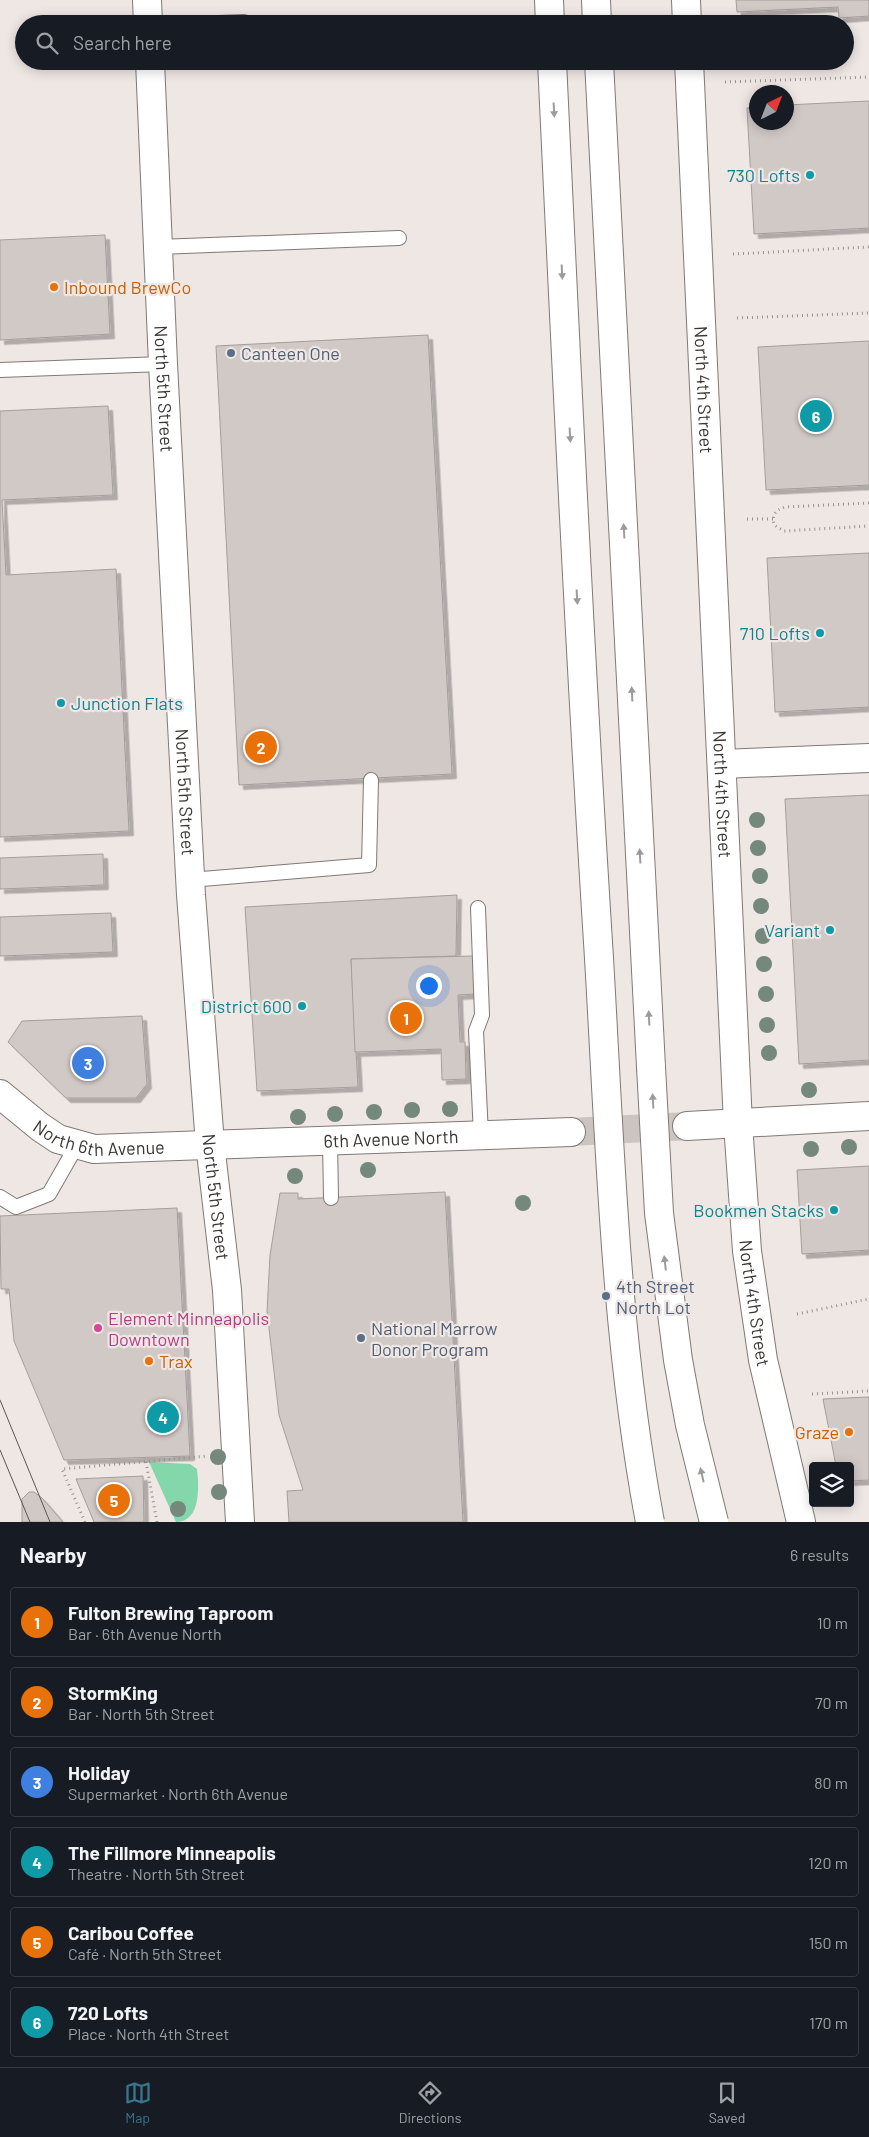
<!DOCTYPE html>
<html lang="en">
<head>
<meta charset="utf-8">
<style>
  body { margin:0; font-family:Barlow,sans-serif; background:#20242c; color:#f1f3f6 }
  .controls { position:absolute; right:15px; bottom:15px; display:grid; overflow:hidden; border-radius:5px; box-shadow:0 2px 12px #0003 }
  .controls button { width:45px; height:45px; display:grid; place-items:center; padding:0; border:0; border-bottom:1px solid #363941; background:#171b24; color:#f1f3f6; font:25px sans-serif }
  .compass { position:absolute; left:749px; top:85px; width:45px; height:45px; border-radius:50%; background:#171b24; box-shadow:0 2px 12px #0003; rotate:42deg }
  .you { position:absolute; left:428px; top:985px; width:18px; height:18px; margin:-12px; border:4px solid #fff; border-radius:50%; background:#1a73e8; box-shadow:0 0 0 8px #1a73e833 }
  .badge { display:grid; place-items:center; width:32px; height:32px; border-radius:50%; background:#39768c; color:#fff; font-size:16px; font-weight:700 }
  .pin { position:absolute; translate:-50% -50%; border:2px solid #fff; box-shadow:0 1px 5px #0006 }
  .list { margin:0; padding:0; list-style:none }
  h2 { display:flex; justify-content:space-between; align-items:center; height:65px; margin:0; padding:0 20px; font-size:21px }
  h2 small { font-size:16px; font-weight:400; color:#9ea1a6 }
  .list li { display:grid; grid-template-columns:32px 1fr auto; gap:15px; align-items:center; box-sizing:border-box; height:70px; margin:0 10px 10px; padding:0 10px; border:1px solid #363941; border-radius:5px }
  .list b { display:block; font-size:19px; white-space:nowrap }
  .list p { margin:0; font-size:16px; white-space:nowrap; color:#9ea1a6 }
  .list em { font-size:16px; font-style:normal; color:#9ea1a6 }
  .icon { flex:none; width:28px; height:28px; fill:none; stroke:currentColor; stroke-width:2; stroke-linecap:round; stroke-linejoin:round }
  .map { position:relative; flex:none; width:869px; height:1522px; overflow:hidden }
  .search { position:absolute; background:#171b24; box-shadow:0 2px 12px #0003; left:15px; right:15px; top:15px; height:55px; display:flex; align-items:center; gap:12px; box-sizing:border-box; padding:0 18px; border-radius:28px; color:#9ea1a6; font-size:19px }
  .sheet { height:545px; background:#171b24 }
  nav { display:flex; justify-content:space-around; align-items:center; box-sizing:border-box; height:70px; border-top:1px solid #363941; background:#171b24; font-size:14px; color:#9ea1a6 }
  nav a { display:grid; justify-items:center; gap:2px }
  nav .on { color:#39768c }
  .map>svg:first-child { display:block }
  .green { fill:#84d6ab }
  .building { fill:#d1c9c6; stroke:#a59e9b; filter:url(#shadow) }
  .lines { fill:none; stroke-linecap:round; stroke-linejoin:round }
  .tertiary-tunnel { stroke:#cbc4c1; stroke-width:28; stroke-dasharray:28 14; stroke-linecap:butt }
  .service-casing { stroke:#807976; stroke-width:16 }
  .minor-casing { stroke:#807976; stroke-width:30 }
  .tertiary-casing { stroke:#807976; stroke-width:30 }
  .motorway-casing { stroke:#807976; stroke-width:30 }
  .path { stroke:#97928f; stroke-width:3; stroke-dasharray:1 4; stroke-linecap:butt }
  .service { stroke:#fff; stroke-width:14 }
  .minor { stroke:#fff; stroke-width:28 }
  .tertiary { stroke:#fff; stroke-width:28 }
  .motorway { stroke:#fff; stroke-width:28 }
  .tram { stroke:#5a5654; stroke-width:1 }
  .motorway-bridge-casing { stroke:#807976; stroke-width:30; stroke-linecap:butt }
  .motorway-bridge { stroke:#fff; stroke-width:28 }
  .tree { fill:#74887c }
  .oneway { fill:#9c9a9a }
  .culture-dot { fill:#0f9aa8; stroke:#efe7e4; stroke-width:2 }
  .food-dot { fill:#e8710a; stroke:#efe7e4; stroke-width:2 }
  .service-dot { fill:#5c6f8a; stroke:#efe7e4; stroke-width:2 }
  .hotel-dot { fill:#d1479c; stroke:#efe7e4; stroke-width:2 }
  .labels { text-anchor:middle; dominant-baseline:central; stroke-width:4.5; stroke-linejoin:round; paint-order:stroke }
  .culture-label { font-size:18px; fill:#0d838f; stroke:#efe7e4; text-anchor:end }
  .food-label { font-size:18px; fill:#c56008; stroke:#efe7e4; text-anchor:start }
  .service-label { font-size:18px; fill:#4e5e75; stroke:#efe7e4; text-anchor:start }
  .street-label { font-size:18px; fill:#393634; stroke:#efe7e4 }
  .hotel-label { font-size:18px; fill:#b23c85; stroke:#efe7e4; text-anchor:start }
</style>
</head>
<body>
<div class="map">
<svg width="869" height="1522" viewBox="0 0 869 1522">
  <defs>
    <filter id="shadow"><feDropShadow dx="4.5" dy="4.5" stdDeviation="0" flood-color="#0004"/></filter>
  </defs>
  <rect width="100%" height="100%" fill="#efe7e4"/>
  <path class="green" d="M 149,1462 L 190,1464 L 197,1469 C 199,1486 201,1522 176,1522 Z"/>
  <g class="building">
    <path d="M 736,0 L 869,0 L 869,16 L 839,18 L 838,7 L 737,12 Z"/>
    <path d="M 869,101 L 869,228 L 754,234 L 747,108 L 756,107 L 756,122 L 786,122 L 786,105 Z"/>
    <path d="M 105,235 L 110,334 L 0,340 L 0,240 Z"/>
    <path d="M 428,335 L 452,774 L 239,785 L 216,346 Z"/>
    <path d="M 869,341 L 869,485 L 766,490 L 758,347 Z"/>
    <path d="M 108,406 L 113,495 L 2,500 L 6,575 L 116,569 L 129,831 L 0,837 L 0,411 Z"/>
    <path d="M 869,553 L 869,707 L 775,712 L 767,558 Z"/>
    <path d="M 869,795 L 869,1060 L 799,1064 L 785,799 Z"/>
    <path d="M 103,854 L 104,885 L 0,889 L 0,858 Z"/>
    <path d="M 457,895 L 456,956 L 351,959 L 358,1087 L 257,1091 L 245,907 Z"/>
    <path d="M 111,913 L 113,952 L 0,956 L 0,917 Z"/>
    <path d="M 473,956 L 475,994 L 458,995 L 460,1042 L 465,1042 L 466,1079 L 442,1080 L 441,1049 L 355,1052 L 351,959 Z"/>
    <path d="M 142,1016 L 147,1084 L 136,1098 L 66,1098 L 8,1042 L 22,1021 Z"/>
    <path d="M 869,1166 L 869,1250 L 802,1254 L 797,1170 Z"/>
    <path d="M 445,1192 L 463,1522 L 289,1522 L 287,1491 L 303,1490 L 279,1415 L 267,1311 L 270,1255 L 280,1193 L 298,1193 L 298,1199 Z"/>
    <path d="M 177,1208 L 190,1456 L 64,1460 L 14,1341 L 9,1289 L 1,1289 L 0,1216 Z"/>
    <path d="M 869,1397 L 869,1480 L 850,1481 L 850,1466 L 836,1466 L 823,1399 Z"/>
    <path d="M 143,1476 L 144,1522 L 94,1522 L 76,1479 Z"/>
    <path d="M 29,1492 L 34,1492 L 42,1498 L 63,1522 L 22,1522 L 22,1499 Z"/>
  </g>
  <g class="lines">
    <path class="tertiary-tunnel" d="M 571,1132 L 687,1126"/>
    <defs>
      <g id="service">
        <path d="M 191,24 L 244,22"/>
        <path d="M 158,247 L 399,238"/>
        <path d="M 0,370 L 163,364"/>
        <path d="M 190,880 L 369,865 L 371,780"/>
        <path d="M 478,908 L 482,1015 L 476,1031 L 481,1135"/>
        <path d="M 330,1140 L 331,1198"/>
        <path d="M 0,1197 L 16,1207 L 49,1194 L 77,1145"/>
      </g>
      <path id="minor" d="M 722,764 L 869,758"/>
      <g id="tertiary">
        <path d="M 147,0 L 148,24"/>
        <path d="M 686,0 L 687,24"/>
        <path id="s1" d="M 150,61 L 163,364 L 191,895 L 210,1144 L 227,1290 L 240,1522"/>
        <path id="s2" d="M 689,61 L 738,1124 L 747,1251 L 763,1360 L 801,1522"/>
        <path id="s3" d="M 0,1094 L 40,1127 L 58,1139 L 94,1149 L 571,1132"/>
        <path d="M 687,1126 L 869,1116"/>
      </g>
      <g id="motorway">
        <path d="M 549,0 L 550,24"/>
        <path d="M 596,0 L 597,24"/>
        <path d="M 599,61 L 651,1067"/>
      </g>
    </defs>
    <use href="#service" class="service-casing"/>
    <use href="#minor" class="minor-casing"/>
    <use href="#tertiary" class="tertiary-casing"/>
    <use href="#motorway" class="motorway-casing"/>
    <g class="path">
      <path d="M 725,82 L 869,77"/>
      <path d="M 733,254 L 869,247"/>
      <path d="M 737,318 L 869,313"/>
      <path d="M 869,503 L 785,507 C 775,510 772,515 774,525 L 784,531 L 869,526"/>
      <path d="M 747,519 L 773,519"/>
      <path d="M 797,1314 L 869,1299"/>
      <path d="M 812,1394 L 869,1391"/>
      <path d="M 146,1462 L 157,1522"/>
      <path d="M 85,1522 L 62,1469 L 208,1456"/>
    </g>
    <use href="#service" class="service"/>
    <use href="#minor" class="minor"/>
    <use href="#tertiary" class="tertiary"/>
    <use href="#motorway" class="motorway"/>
    <g class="tram">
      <path d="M 0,1400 L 50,1522"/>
      <path d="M 0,1450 L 30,1522"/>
    </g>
    <defs>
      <g id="motorway-bridge">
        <path d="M 552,61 C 566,360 580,659 599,958 C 610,1146 615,1336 650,1522"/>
        <path d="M 651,1067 L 659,1213 L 678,1360 L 690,1425 L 714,1522"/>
      </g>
    </defs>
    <use href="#motorway-bridge" class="motorway-bridge-casing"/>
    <use href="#motorway-bridge" class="motorway-bridge"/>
  </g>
  <g class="tree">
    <circle cx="757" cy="820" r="8"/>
    <circle cx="758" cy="848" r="8"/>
    <circle cx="760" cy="876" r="8"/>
    <circle cx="761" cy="906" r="8"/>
    <circle cx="763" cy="936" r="8"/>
    <circle cx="764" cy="964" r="8"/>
    <circle cx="766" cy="994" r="8"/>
    <circle cx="767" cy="1025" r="8"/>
    <circle cx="769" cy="1053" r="8"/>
    <circle cx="809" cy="1090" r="8"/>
    <circle cx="450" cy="1109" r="8"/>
    <circle cx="412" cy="1110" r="8"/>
    <circle cx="374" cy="1112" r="8"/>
    <circle cx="335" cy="1114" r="8"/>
    <circle cx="298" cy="1117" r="8"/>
    <circle cx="849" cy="1147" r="8"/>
    <circle cx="811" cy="1149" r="8"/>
    <circle cx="368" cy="1170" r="8"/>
    <circle cx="295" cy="1176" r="8"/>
    <circle cx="523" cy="1203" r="8"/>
    <circle cx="218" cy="1457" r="8"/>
    <circle cx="219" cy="1492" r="8"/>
    <circle cx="178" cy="1509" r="8"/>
  </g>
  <defs><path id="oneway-solid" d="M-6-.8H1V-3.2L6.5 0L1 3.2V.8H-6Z" transform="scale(1.25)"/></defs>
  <g class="oneway">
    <use href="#oneway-solid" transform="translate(554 110) rotate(87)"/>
    <use href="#oneway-solid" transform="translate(562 272) rotate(87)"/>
    <use href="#oneway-solid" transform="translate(570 435) rotate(87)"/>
    <use href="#oneway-solid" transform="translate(624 531) rotate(-93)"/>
    <use href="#oneway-solid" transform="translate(577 597) rotate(87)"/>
    <use href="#oneway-solid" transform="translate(632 694) rotate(-93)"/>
    <use href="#oneway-solid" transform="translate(640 856) rotate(-93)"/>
    <use href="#oneway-solid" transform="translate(649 1018) rotate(-93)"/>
    <use href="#oneway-solid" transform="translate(653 1101) rotate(-93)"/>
    <use href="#oneway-solid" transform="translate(665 1263) rotate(-97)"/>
    <use href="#oneway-solid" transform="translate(702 1475) rotate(-103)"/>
  </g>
  <g class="culture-dot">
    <circle cx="810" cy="175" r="5"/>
    <circle cx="820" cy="633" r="5"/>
    <circle cx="61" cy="703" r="5"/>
    <circle cx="830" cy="930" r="5"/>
    <circle cx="302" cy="1006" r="5"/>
    <circle cx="834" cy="1210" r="5"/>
  </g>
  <g class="food-dot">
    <circle cx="54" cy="287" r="5"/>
    <circle cx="149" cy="1361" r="5"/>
    <circle cx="849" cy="1432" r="5"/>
  </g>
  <g class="service-dot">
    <circle cx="231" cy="353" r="5"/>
    <circle cx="606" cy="1296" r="5"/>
    <circle cx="361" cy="1338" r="5"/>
  </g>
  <circle class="hotel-dot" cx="98" cy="1328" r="5"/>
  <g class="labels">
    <g class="culture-label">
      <text x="800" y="175">730 Lofts</text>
      <text x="810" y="633">710 Lofts</text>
      <text x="71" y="703" text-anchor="start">Junction Flats</text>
      <text x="820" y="930">Variant</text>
      <text x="292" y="1006">District 600</text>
      <text x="824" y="1210">Bookmen Stacks</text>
    </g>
    <g class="food-label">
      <text x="64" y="287">Inbound BrewCo</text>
      <text x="159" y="1361">Trax</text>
      <text x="839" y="1432" text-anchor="end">Graze</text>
    </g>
    <g class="service-label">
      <text x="241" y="353">Canteen One</text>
      <text x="616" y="1286">4th Street<tspan x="616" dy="21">North Lot</tspan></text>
      <text x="371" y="1328">National Marrow<tspan x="371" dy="21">Donor Program</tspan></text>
    </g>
    <g class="street-label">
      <text stroke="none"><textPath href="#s1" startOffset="328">North 5th Street</textPath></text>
      <text stroke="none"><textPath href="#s2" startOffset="329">North 4th Street</textPath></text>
      <text stroke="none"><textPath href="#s1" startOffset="732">North 5th Street</textPath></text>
      <text stroke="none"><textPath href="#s2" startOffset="734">North 4th Street</textPath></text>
      <text stroke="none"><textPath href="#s3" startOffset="114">North 6th Avenue</textPath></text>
      <text stroke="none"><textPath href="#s3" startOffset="408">6th Avenue North</textPath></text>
      <text stroke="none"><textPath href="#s1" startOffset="1138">North 5th Street</textPath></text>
      <text stroke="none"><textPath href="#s2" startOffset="1244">North 4th Street</textPath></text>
    </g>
    <g class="hotel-label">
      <text x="108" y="1318">Element Minneapolis<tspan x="108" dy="21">Downtown</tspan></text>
    </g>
  </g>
</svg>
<div class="controls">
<button><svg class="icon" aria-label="layers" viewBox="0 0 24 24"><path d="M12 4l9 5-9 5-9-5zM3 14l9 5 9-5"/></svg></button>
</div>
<svg class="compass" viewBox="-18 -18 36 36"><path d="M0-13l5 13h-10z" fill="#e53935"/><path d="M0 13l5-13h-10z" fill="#9ea1a6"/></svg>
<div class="you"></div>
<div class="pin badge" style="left:406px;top:1018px;background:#e8710a">1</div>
<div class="pin badge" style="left:261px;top:747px;background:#e8710a">2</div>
<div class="pin badge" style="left:88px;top:1063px;background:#3f7fe0">3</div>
<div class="pin badge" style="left:163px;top:1417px;background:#0f9aa8">4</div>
<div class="pin badge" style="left:114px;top:1500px;background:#e8710a">5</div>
<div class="pin badge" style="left:816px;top:416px;background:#0f9aa8">6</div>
<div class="search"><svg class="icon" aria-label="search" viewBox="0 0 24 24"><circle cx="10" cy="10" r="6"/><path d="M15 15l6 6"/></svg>Search here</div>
</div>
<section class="sheet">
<h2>Nearby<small>6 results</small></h2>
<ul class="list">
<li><span class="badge" style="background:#e8710a">1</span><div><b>Fulton Brewing Taproom</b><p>Bar · 6th Avenue North</p></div><em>10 m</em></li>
<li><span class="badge" style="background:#e8710a">2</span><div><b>StormKing</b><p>Bar · North 5th Street</p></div><em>70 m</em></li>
<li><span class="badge" style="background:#3f7fe0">3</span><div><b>Holiday</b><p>Supermarket · North 6th Avenue</p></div><em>80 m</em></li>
<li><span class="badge" style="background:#0f9aa8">4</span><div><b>The Fillmore Minneapolis</b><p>Theatre · North 5th Street</p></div><em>120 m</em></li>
<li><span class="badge" style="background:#e8710a">5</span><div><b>Caribou Coffee</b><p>Café · North 5th Street</p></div><em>150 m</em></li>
<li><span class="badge" style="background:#0f9aa8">6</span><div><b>720 Lofts</b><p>Place · North 4th Street</p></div><em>170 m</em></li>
</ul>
</section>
<nav>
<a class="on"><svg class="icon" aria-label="map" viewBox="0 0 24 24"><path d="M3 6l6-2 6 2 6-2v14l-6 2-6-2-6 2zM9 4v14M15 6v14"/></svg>Map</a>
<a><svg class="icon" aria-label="directions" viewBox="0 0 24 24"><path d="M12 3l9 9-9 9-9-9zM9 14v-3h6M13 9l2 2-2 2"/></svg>Directions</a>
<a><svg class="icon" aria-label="saved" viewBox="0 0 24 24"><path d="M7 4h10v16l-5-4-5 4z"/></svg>Saved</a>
</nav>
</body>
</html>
